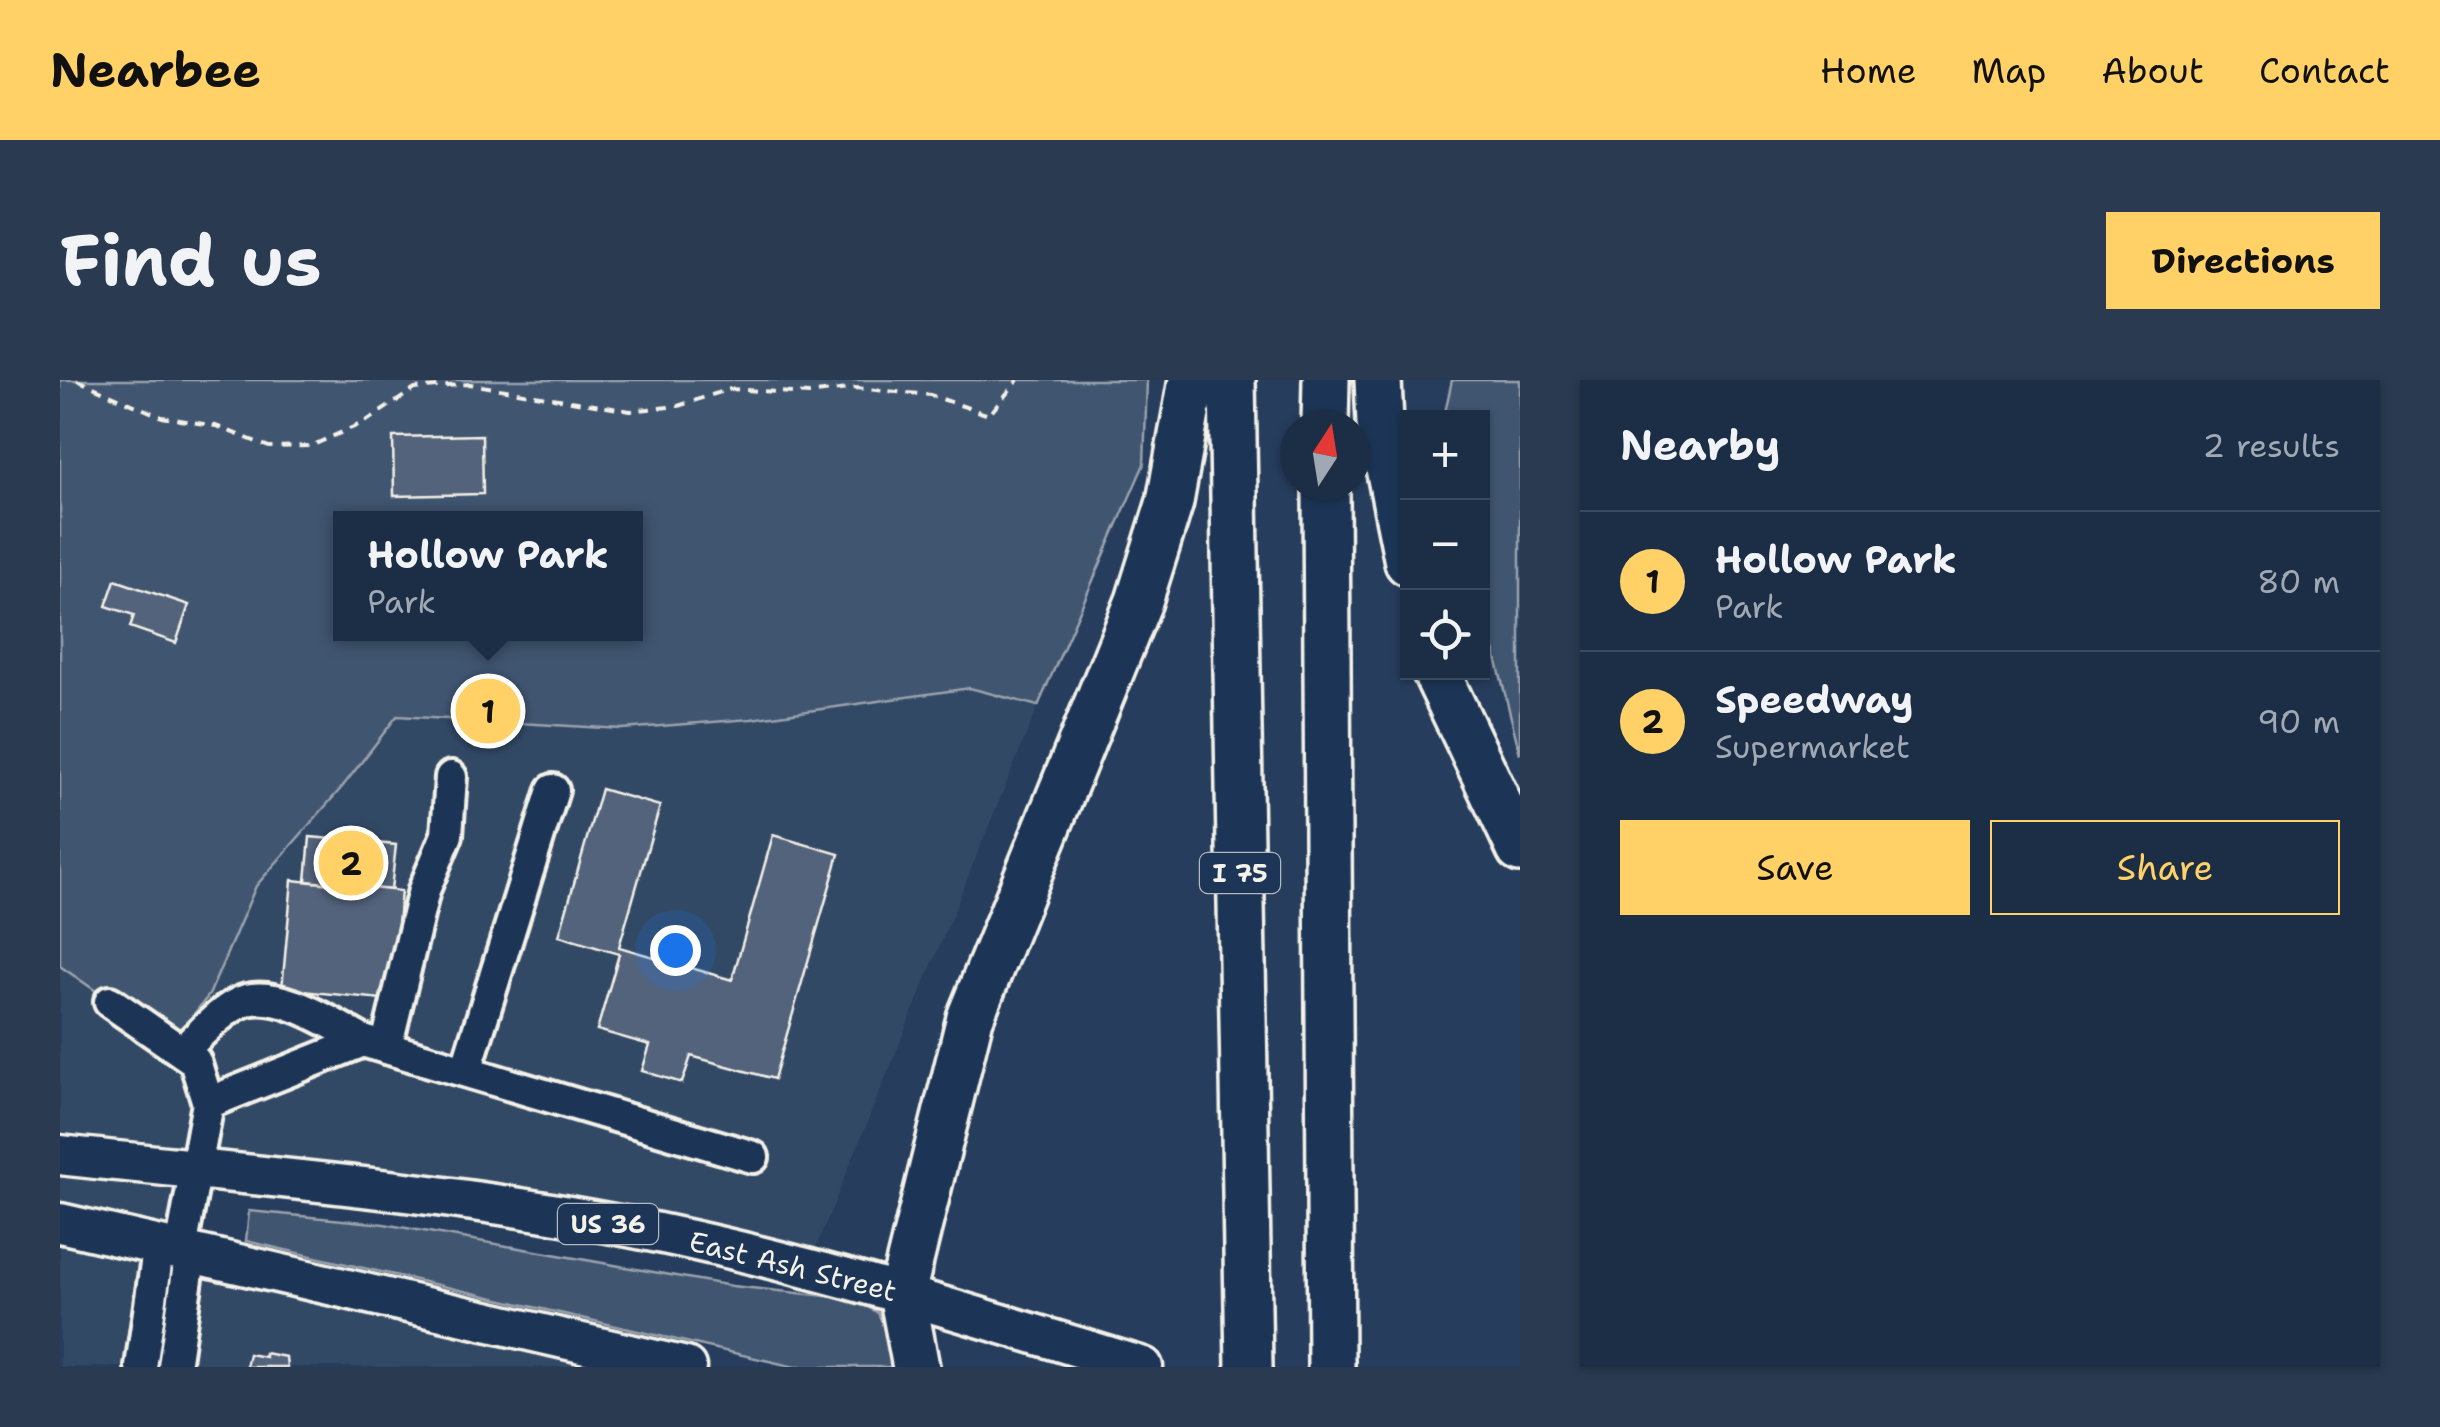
<!DOCTYPE html>
<html lang="en">
<head>
<meta charset="utf-8">
<style>
  body { margin:0; font-family:"Shantell Sans",sans-serif; background:#293a51; color:#f1f3f6 }
  .controls { position:absolute; right:30px; top:30px; display:grid; overflow:hidden; border-radius:0px; box-shadow:0 2px 8px #0004 }
  .controls button { width:90px; height:90px; display:grid; place-items:center; padding:0; border:0; border-bottom:2px solid #3a4a5f; background:#1c2e46; color:#f1f3f6; font:50px sans-serif }
  .compass { position:absolute; left:1220px; top:30px; width:90px; height:90px; border-radius:50%; background:#1c2e46; box-shadow:0 2px 8px #0004; rotate:12deg }
  .you { position:absolute; left:615px; top:570px; width:35px; height:35px; margin:-25px; border:8px solid #fff; border-radius:50%; background:#1a73e8; box-shadow:0 0 0 15px #1a73e833 }
  .badge { display:grid; place-items:center; width:65px; height:65px; border-radius:50%; background:#ffd166; color:#111; font-size:32px; font-weight:700 }
  .pin { position:absolute; translate:-50% -50%; border:5px solid #fff; box-shadow:0 2px 10px #0006 }
  .popup { position:absolute; left:273px; top:131px; width:310px; height:130px; box-sizing:border-box; display:grid; place-content:center; border-radius:0px; background:#1c2e46; filter:drop-shadow(0 2px 8px #0005); font-size:32px; white-space:nowrap; color:#a0a8b3 }
  .popup b { font-size:38px; color:#f1f3f6 }
  .popup::after { content:''; position:absolute; left:50%; top:100%; margin-left:-20px; border:20px solid transparent; border-top-color:#1c2e46 }
  .list { margin:0; padding:0; list-style:none }
  h2 { display:flex; justify-content:space-between; align-items:center; height:130px; margin:0; padding:0 40px; font-size:42px }
  h2 small { font-size:32px; font-weight:400; color:#a0a8b3 }
  .list li { display:grid; grid-template-columns:65px 1fr auto; gap:30px; align-items:center; box-sizing:border-box; height:140px; padding:0 40px; border-top:2px solid #3a4a5f }
  .list b { display:block; font-size:38px; white-space:nowrap }
  .list p { margin:0; font-size:32px; white-space:nowrap; color:#a0a8b3 }
  .list em { font-size:32px; font-style:normal; color:#a0a8b3 }
  .actions { display:flex; gap:20px; padding:30px 40px }
  .actions a { flex:1; padding:22px 0; border:2px solid #ffd166; border-radius:0px; text-align:center; font-size:35px; color:#ffd166 }
  .actions .main { background:#ffd166; color:#111 }
  .icon { flex:none; width:55px; height:55px; fill:none; stroke:currentColor; stroke-width:2; stroke-linecap:round; stroke-linejoin:round }
  .map { position:relative; flex:none; width:1460px; height:987px; overflow:hidden; border-radius:0px }
  header { display:flex; align-items:center; gap:60px; box-sizing:border-box; height:140px; padding:0 50px; background:#ffd166; color:#111 }
  header strong { font-size:48px }
  nav { display:flex; gap:55px; margin-inline-start:auto; font-size:35px }
  .intro { display:flex; align-items:center; justify-content:space-between; box-sizing:border-box; height:240px; padding:0 60px }
  h1 { margin:0; font-size:70px }
  .button { padding:25px 45px; border-radius:0px; background:#ffd166; color:#111; font-size:35px; font-weight:700 }
  main { display:flex; gap:60px; padding:0 60px }
  aside { flex:1; background:#1c2e46; border-radius:0px; box-shadow:0 2px 8px #0004 }
  .map>svg:first-child { display:block }
  .built { fill:#334966 }
  .green { fill:#40546f; stroke:#9aa2ac; stroke-width:2.5; fill-rule:evenodd }
  .building { fill:#52647b; stroke:#f4f1e8; stroke-width:2.5 }
  .lines { fill:none; stroke-linecap:round; stroke-linejoin:round }
  .minor-casing { stroke:#f4f1e8; stroke-width:38 }
  .major-casing { stroke:#f4f1e8; stroke-width:45 }
  .highway-casing { stroke:#f4f1e8; stroke-width:52 }
  .path { stroke:#f4f1e8; stroke-width:4; stroke-dasharray:10 8; stroke-linecap:butt }
  .minor { stroke:#1d3557; stroke-width:30 }
  .major { stroke:#1d3557; stroke-width:38 }
  .highway { stroke:#1d3557; stroke-width:45 }
  .labels { text-anchor:middle; dominant-baseline:central; stroke-width:8; stroke-linejoin:round; paint-order:stroke }
  .shield { fill:#1d3557; stroke:#b4b9bc; stroke-width:2.5 }
  .shield-label { font-size:25px; font-weight:bold; fill:#f4f1e8 }
  .street-label { font-size:28px; fill:#f4f1e8; stroke:#1d3557 }
</style>
</head>
<body>
<header>
<strong>Nearbee</strong>
<nav><a>Home</a><a>Map</a><a>About</a><a>Contact</a></nav>
</header>
<div class="intro"><h1>Find us</h1><a class="button">Directions</a></div>
<main>
<div class="map">
<svg width="1460" height="987" viewBox="0 0 1460 987">
  <rect width="100%" height="100%" fill="#263d5d"/>
  <filter id="ink" filterUnits="userSpaceOnUse"><feTurbulence type="fractalNoise" baseFrequency=".01" numOctaves="2"/><feDisplacementMap in="SourceGraphic" scale="20" xChannelSelector="R" yChannelSelector="G"/><feConvolveMatrix kernelMatrix="1 2 1 2 8 2 1 2 1" color-interpolation-filters="sRGB"/></filter>
  <g filter="url(#ink)">
    <path class="built" d="M 910,307 L 978,326 L 748,887 L 139,790 L 121,868 L 626,987 L 0,987 L 0,586 L 50,622 L 149,615 L 196,506 L 283,406 L 337,336 L 562,349 L 691,339 Z"/>
    <g class="green">
      <path d="M 0,0 L 1087,0 L 1084,84 L 978,326 L 910,308 L 691,339 L 562,349 L 337,336 L 283,406 L 196,506 L 149,615 L 111,663 L 0,586 ZM 280,138 L 576,138 L 576,254 L 280,254 Z"/>
      <path d="M 1392,0 L 1460,0 L 1460,374 L 1423,225 L 1422,38 L 1384,37 Z"/>
      <path d="M 189,831 L 324,844 L 672,906 L 794,919 L 818,933 L 830,959 L 836,987 L 735,987 L 186,861 Z"/>
    </g>
    <g class="building">
      <path d="M 422,55 L 423,114 L 334,116 L 333,57 Z"/>
      <path d="M 55,200 L 129,225 L 116,263 L 70,247 L 74,235 L 46,226 Z"/>
      <path d="M 541,409 L 600,426 L 559,567 L 672,600 L 713,455 L 779,474 L 714,699 L 631,676 L 622,703 L 582,691 L 590,665 L 537,650 L 559,574 L 499,556 Z"/>
      <path d="M 250,457 L 336,465 L 331,510 L 246,501 Z"/>
      <path d="M 232,500 L 341,511 L 331,620 L 222,609 Z"/>
      <path d="M 205,973 L 226,977 L 227,987 L 186,987 L 189,974 L 205,977 Z"/>
    </g>
    <g class="lines">
      <defs>
        <g id="minor">
          <path d="M 50,622 L 135,681 L 148,723 L 121,869"/>
          <path d="M 326,668 L 364,510 L 387,455 L 391,397"/>
          <path d="M 122,671 C 139,656 157,634 177,624 C 212,604 273,644 303,661"/>
          <path d="M 406,690 L 493,410"/>
          <path d="M 148,723 L 303,661 L 693,777"/>
          <path d="M 81,987 L 99,864"/>
          <path d="M 114,987 L 131,871"/>
        </g>
        <g id="major">
          <path d="M 0,775 C 203,797 408,812 608,855 C 769,889 925,939 1083,987"/>
          <path d="M 0,843 L 626,987"/>
        </g>
        <g id="highway">
          <path d="M 1172,0 L 1189,987"/>
          <path d="M 1318,0 L 1320,43 L 1348,182"/>
          <path d="M 1265,45 L 1266,0"/>
          <path d="M 1266,105 L 1271,987"/>
          <path d="M 1376,292 L 1460,469"/>
          <path d="M 856,987 L 842,913 L 910,638 L 1079,221 L 1110,122 L 1132,0"/>
        </g>
      </defs>
      <use href="#minor" class="minor-casing"/>
      <use href="#major" class="major-casing"/>
      <use href="#highway" class="highway-casing"/>
      <path class="path" d="M 17,0 L 102,37 L 156,46 L 209,67 L 251,66 L 305,42 L 355,9 L 410,4 L 570,31 L 618,26 L 670,9 L 749,14 L 795,8 L 870,15 L 929,35 L 958,0"/>
      <use href="#minor" class="minor"/>
      <use href="#major" class="major"/>
      <use href="#highway" class="highway"/>
    </g>
  </g>
  <g class="labels">
    <g class="shield">
      <rect x="1140" y="473" width="80" height="40" rx="8"/>
      <rect x="498" y="824" width="100" height="40" rx="8"/>
    </g>
    <g class="shield-label">
      <text x="1180" y="493">I 75</text>
      <text x="548" y="844">US 36</text>
    </g>
    <g class="street-label">
      <text transform="translate(733 886) rotate(14)">East Ash Street</text>
    </g>
  </g>
</svg>
<div class="controls">
<button>+</button>
<button>−</button>
<button><svg class="icon" aria-label="locate" viewBox="0 0 24 24"><circle cx="12" cy="12" r="6"/><path d="M12 2v4M12 18v4M2 12h4M18 12h4"/></svg></button>
</div>
<svg class="compass" viewBox="-18 -18 36 36"><path d="M0-13l5 13h-10z" fill="#e53935"/><path d="M0 13l5-13h-10z" fill="#a0a8b3"/></svg>
<div class="you"></div>
<div class="pin badge" style="left:428px;top:331px">1</div>
<div class="popup"><b>Hollow Park</b>Park</div>
<div class="pin badge" style="left:291px;top:483px">2</div>
</div>
<aside>
<h2>Nearby<small>2 results</small></h2>
<ul class="list">
<li><span class="badge">1</span><div><b>Hollow Park</b><p>Park</p></div><em>80 m</em></li>
<li><span class="badge">2</span><div><b>Speedway</b><p>Supermarket</p></div><em>90 m</em></li>
</ul>
<div class="actions"><a class="main">Save</a><a>Share</a></div>
</aside>
</main>
</body>
</html>
